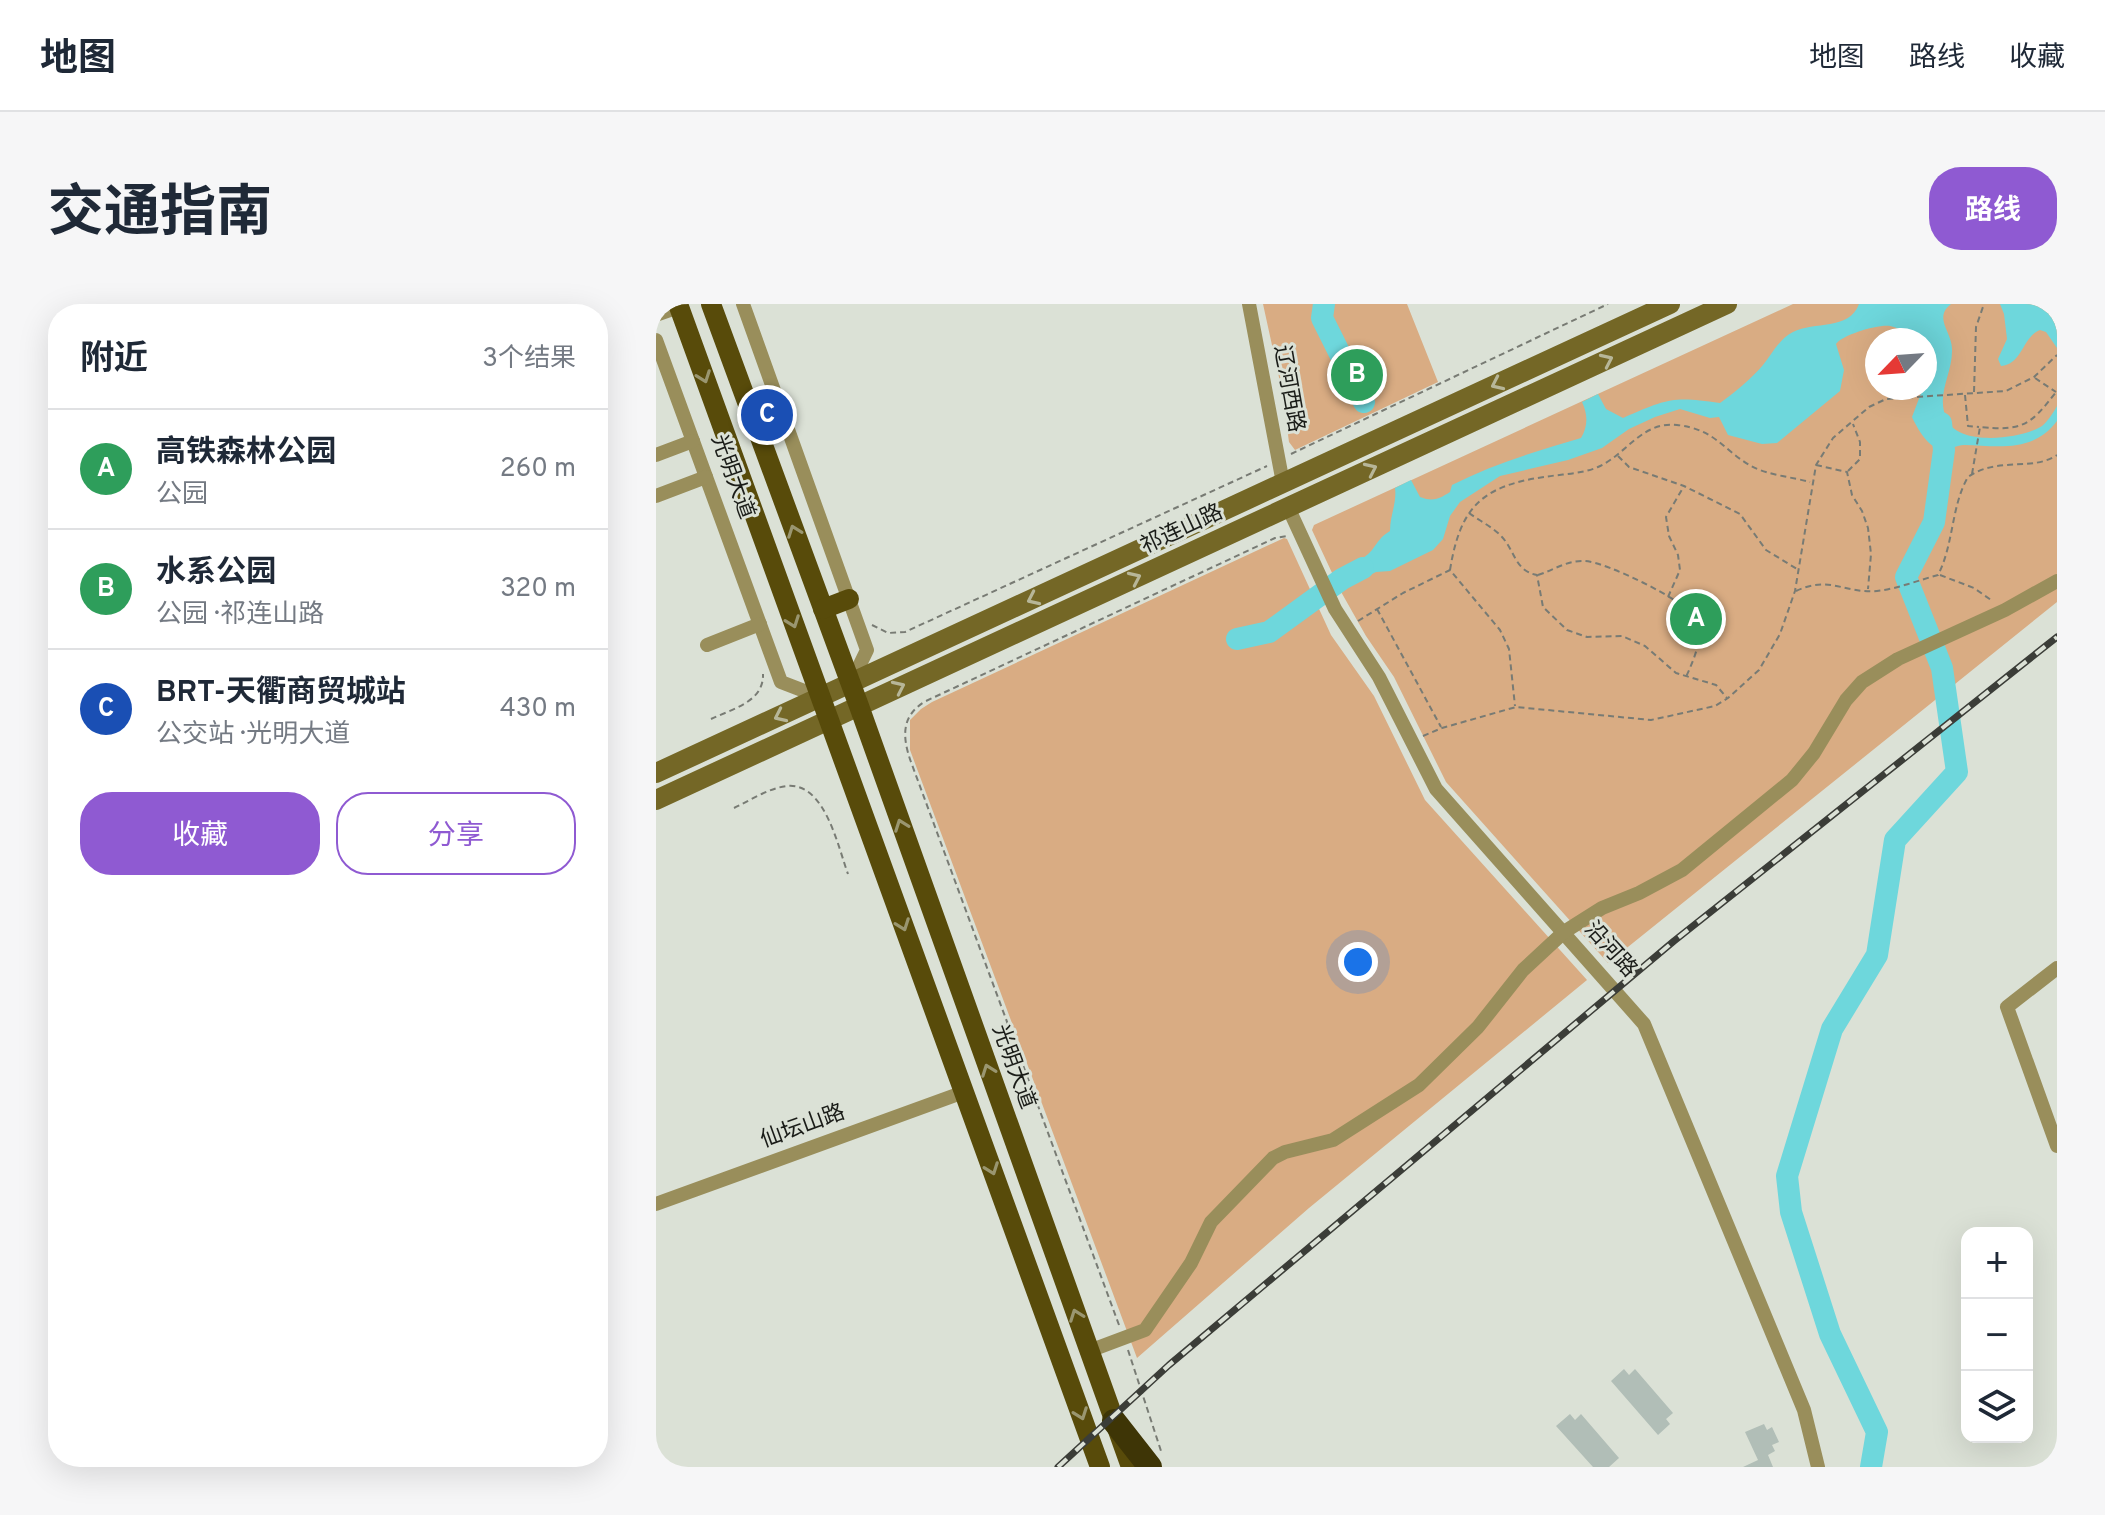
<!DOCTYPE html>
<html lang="zh">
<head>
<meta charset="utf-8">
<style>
  body { margin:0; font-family:Overpass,"Noto Sans SC",sans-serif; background:#f6f6f7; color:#1f2937 }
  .controls { position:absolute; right:24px; bottom:24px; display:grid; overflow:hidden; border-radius:16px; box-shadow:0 8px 32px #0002 }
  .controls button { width:72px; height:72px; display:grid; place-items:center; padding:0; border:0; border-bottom:2px solid #e0e1e3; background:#fff; color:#1f2937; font:40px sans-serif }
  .compass { position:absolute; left:1209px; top:24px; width:72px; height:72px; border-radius:50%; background:#fff; box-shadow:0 8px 32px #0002; rotate:245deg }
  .you { position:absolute; left:702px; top:658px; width:28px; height:28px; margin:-20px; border:6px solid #fff; border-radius:50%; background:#1a73e8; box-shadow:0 0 0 12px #1a73e833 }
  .badge { display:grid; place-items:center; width:52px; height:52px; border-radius:50%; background:#8f5ad2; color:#fff; font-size:26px; font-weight:700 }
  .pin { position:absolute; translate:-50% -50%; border:4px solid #fff; box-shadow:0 2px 8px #0006 }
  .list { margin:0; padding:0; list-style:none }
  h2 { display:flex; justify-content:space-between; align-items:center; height:104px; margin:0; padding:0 32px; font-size:34px }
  h2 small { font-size:26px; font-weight:400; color:#747a83 }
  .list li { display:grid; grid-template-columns:52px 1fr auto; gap:24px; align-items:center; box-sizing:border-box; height:120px; padding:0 32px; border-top:2px solid #e0e1e3 }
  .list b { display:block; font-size:30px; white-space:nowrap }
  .list p { margin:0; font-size:26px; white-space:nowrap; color:#747a83 }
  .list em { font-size:26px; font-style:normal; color:#747a83 }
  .actions { display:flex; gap:16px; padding:24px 32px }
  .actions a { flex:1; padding:18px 0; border:2px solid #8f5ad2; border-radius:32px; text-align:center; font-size:28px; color:#8f5ad2 }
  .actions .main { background:#8f5ad2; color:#fff }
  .icon { flex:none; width:44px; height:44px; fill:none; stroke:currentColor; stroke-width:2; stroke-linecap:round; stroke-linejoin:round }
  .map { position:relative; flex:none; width:1401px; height:1163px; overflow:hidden; border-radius:32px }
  header { display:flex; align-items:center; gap:48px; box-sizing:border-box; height:112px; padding:0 40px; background:#fff; border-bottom:2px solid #e0e1e3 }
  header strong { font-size:38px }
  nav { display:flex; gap:44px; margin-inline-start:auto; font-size:28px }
  .intro { display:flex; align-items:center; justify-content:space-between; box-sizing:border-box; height:192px; padding:0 48px }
  h1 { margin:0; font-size:56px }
  .button { padding:20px 36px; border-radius:32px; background:#8f5ad2; color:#fff; font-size:28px; font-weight:700 }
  main { display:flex; gap:48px; padding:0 48px }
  aside { flex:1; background:#fff; border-radius:32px; box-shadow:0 8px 32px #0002 }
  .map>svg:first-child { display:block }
  .green { fill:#d9ac83; fill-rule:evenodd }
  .water { fill:#6ed7dc }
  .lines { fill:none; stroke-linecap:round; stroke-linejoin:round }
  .river { stroke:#6ed7dc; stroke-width:22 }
  .building { fill:#b1beb7 }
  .path { stroke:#787b74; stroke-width:2; stroke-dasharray:6 4; stroke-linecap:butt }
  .minor { stroke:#998e5b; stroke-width:14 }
  .secondary { stroke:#746726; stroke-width:20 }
  .primary { stroke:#584b0a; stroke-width:20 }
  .motorway { stroke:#3e3506; stroke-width:24 }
  .rail-casing { stroke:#3b3d38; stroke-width:7 }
  .rail { stroke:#dbe1d6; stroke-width:4; stroke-dasharray:12; stroke-linecap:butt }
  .oneway { stroke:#b7b698 }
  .oneway2 { stroke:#9a9670 }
  .labels { text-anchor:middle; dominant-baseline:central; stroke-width:6; stroke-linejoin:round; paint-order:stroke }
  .street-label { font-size:22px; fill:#1a1c18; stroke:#dbe1d6 }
</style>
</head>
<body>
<header>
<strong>地图</strong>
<nav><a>地图</a><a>路线</a><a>收藏</a></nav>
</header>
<div class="intro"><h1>交通指南</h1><a class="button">路线</a></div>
<main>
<aside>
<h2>附近<small>3个结果</small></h2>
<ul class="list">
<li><span class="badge" style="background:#2e9e5b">A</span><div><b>高铁森林公园</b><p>公园</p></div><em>260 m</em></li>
<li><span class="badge" style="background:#2e9e5b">B</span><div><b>水系公园</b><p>公园 · 祁连山路</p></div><em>320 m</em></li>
<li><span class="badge" style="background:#1a4fb4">C</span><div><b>BRT-天衢商贸城站</b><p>公交站 · 光明大道</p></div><em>430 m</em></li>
</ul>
<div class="actions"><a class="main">收藏</a><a>分享</a></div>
</aside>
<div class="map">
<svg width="1401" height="1163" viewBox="0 0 1401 1163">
  <rect width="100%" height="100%" fill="#dbe1d6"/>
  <g class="green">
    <path d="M 607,0 L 751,0 L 782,78 L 639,146 L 633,138 L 626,87 Z"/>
    <path d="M 1137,0 L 1401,0 L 1401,298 L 952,659 L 790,478 L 738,373 L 710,332 L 684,286 L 656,226 L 658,221 ZM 1221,36 L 1269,36 L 1269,84 L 1221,84 Z"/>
    <path d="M 628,234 L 631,235 L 675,331 L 718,392 L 769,496 L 931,676 L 653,904 L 481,1054 L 254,446 L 254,416 L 265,405 L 276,398 Z"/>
  </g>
  <g class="water">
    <path d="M 1203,0 L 1295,0 C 1277,14 1296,28 1296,45 C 1297,70 1278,92 1292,118 C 1306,142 1366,135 1386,122 C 1392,117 1397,109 1401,102 L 1401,117 C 1377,149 1343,142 1308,141 C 1300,141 1292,147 1284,145 C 1272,143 1261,124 1256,113 L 1267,84 L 1269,84 L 1269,36 L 1255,36 C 1251,30 1242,23 1234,22 C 1222,20 1186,31 1180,40 L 1188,66 L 1184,87 L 1121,139 L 1106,140 L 1072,131 L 1063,113 L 1054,114 L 1024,105 L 999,113 L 973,125 L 946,144 L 912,156 L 844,172 L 804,198 L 794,212 L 787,235 L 777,246 L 734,267 L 720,268 L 684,286 L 676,269 C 689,263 707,257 716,246 C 723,237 724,233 734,227 C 734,211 741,199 739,184 L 755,176 L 764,193 C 777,198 783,195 794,188 L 796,181 C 837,160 881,147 925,134 C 932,122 932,111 926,98 L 942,90 L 950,105 L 967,114 C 1011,95 1016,92 1064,99 C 1077,90 1097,73 1107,61 C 1116,50 1123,35 1137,28 C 1158,17 1193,27 1203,0 Z"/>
    <path d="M 1344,0 L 1401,0 L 1401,44 L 1390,28 L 1384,26 C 1366,33 1367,60 1345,62 L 1342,55 L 1351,35 L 1348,10 Z"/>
  </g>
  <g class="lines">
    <g class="river">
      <path d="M 668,0 L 666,14 L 708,98"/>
      <path d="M 581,335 L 613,328 L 686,275 L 707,264"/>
      <path d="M 1215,1163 L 1221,1128 L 1174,1030 L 1135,908 L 1131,872 L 1176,725 L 1221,651 L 1239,536 L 1301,468 L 1286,364 L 1250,273 L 1278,218 L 1288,146 L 1285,119"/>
    </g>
  </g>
  <g class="building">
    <path d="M 968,1065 L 973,1071 L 979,1065 L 1017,1109 L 1010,1115 L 1014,1120 L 1002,1131 L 955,1077 Z"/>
    <path d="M 914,1110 L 919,1116 L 925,1110 L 963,1154 L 953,1163 L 937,1163 L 900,1122 Z"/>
    <path d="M 1108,1120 L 1111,1126 L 1116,1123 L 1123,1138 L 1116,1141 L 1119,1147 L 1112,1151 L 1117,1163 L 1087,1163 L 1102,1156 L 1089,1128 Z"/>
  </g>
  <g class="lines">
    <g class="path">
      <path d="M 1379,74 L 1400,88"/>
      <path d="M 1318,88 L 1320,23 L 1328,0"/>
      <path d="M 1309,91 L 1312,122 L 1323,123"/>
      <path d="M 635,150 L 952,0"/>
      <path d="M 962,152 L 973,163 L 1028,182 L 1084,210 L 1110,246 L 1141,265"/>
      <path d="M 1160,161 L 1191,168 L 1196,191 L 1206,207 L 1212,224 L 1215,250 L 1212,285"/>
      <path d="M 1192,167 L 1204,155 L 1204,138 L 1197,120"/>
      <path d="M 1316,170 L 1324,123 C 1366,127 1374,122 1400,88"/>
      <path d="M 813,209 C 824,217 838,224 846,233 C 859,247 859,267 881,271 L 887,303 L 911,326 L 931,333 L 966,332 L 989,342 L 1020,369 L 1060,381 L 1071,394"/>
      <path d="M 794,266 C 804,204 825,182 888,173 C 906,170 926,170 942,163 C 971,150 986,117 1021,121 C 1059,125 1067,146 1095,162 C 1111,171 1136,173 1154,178"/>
      <path d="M 882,271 C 898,266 911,256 929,257 C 950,258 1028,296 1039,313 C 1050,330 1037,357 1030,373"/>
      <path d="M 1284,271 L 1318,284 L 1335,296"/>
      <path d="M 1140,287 C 1174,271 1189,290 1221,287 C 1241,285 1263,276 1282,271 C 1298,240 1295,202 1312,173 C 1342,152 1376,168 1401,151"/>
      <path d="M 1012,293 L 1024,266 L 1022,251 L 1013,232 L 1010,213 L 1028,182"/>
      <path d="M 721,305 L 785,423"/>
      <path d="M 702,317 L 747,289 L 794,266 L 844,326 L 853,345 L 859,402"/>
      <path d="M 216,321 L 232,329 L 249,328 L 611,162"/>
      <path d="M 55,415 C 76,405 108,398 107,370"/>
      <path d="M 767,432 L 786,424 L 860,403 L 995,416 L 1059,402 L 1072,394 L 1103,366 L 1124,330 L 1139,287 L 1160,161 L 1177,134 L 1213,103 L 1230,95 L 1350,87 L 1378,73 L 1401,51"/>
      <path d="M 78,504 C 95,496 113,484 131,482 C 169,478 182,543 192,570"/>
      <path d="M 463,1021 L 255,458 C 246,433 245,411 270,397 L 619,234 L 631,232"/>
      <path d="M 472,1046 L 505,1147"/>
    </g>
    <g class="minor">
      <path d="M 87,0 L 211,346 L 195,379"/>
      <path d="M 593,0 L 627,179"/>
      <path d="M 0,11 L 23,3"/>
      <path d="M 0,36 L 125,378 L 164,393"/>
      <path d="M 0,151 L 37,137"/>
      <path d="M 0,192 L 50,173"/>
      <path d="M 632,203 L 679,305 L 723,373 L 780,485 L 988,720 L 1148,1106 L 1162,1163"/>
      <path d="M 51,341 L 104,320"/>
      <path d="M 1401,664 L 1351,703 L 1401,842"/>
      <path d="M 0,900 L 308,788"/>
      <path d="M 433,1047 L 489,1026 L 535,959 L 555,918 L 617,854 L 629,848 L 677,836 L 763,781 L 822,723 L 867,666 L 908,628 L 946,604 L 983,589 L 1026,566 L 1136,476 L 1158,449 L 1190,396 L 1206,378 L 1242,355 L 1349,306 L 1401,277"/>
    </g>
    <g class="secondary">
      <path d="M 0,469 L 1014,0"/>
      <path d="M 0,496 L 1071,0"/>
    </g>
    <g class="primary">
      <path d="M 22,0 L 444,1163"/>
      <path d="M 55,0 L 203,402 L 475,1163"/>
      <path d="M 167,305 L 193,295"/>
    </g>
    <path class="motorway" d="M 458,1117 L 494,1163"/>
    <defs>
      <path id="rail" d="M 402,1163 L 513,1061 L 1018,637 L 1401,333"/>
    </defs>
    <use href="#rail" class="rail-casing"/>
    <use href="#rail" class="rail"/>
  </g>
  <defs><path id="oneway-chevron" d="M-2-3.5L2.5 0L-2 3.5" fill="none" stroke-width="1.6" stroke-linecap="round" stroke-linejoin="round" transform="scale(2)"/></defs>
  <g class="oneway">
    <use href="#oneway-chevron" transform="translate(951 56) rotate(-25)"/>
    <use href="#oneway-chevron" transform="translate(841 80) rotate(155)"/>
    <use href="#oneway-chevron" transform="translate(715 165) rotate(-25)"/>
    <use href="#oneway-chevron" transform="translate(479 274) rotate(-25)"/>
    <use href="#oneway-chevron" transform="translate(377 295) rotate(155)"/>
    <use href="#oneway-chevron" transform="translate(243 383) rotate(-25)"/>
    <use href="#oneway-chevron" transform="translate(124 412) rotate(155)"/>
  </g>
  <g class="oneway2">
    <use href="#oneway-chevron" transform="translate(48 73) rotate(70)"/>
    <use href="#oneway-chevron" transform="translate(138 227) rotate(-110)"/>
    <use href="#oneway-chevron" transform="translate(137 318) rotate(70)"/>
    <use href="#oneway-chevron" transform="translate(245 521) rotate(-110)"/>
    <use href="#oneway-chevron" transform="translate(247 621) rotate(70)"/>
    <use href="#oneway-chevron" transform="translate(332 766) rotate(-110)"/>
    <use href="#oneway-chevron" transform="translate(336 865) rotate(70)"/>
    <use href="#oneway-chevron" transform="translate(420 1011) rotate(-110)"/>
    <use href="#oneway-chevron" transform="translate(425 1110) rotate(70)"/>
  </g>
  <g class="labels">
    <g class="street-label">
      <text transform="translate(632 85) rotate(80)">辽河西路</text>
      <text transform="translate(76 173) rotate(70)">光明大道</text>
      <text transform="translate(526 226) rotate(-25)">祁连山路</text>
      <text transform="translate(954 646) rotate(48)">沿河路</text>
      <text transform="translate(357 763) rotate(70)">光明大道</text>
      <text transform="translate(147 823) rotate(-20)">仙坛山路</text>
    </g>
  </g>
</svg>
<div class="controls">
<button>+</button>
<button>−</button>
<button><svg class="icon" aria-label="layers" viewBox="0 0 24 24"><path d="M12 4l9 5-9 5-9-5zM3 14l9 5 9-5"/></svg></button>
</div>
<svg class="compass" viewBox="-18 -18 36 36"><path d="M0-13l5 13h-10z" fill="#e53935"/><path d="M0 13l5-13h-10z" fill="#747a83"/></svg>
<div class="you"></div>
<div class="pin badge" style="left:1040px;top:315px;background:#2e9e5b">A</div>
<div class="pin badge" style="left:701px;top:71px;background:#2e9e5b">B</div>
<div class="pin badge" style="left:111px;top:111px;background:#1a4fb4">C</div>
</div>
</main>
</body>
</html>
